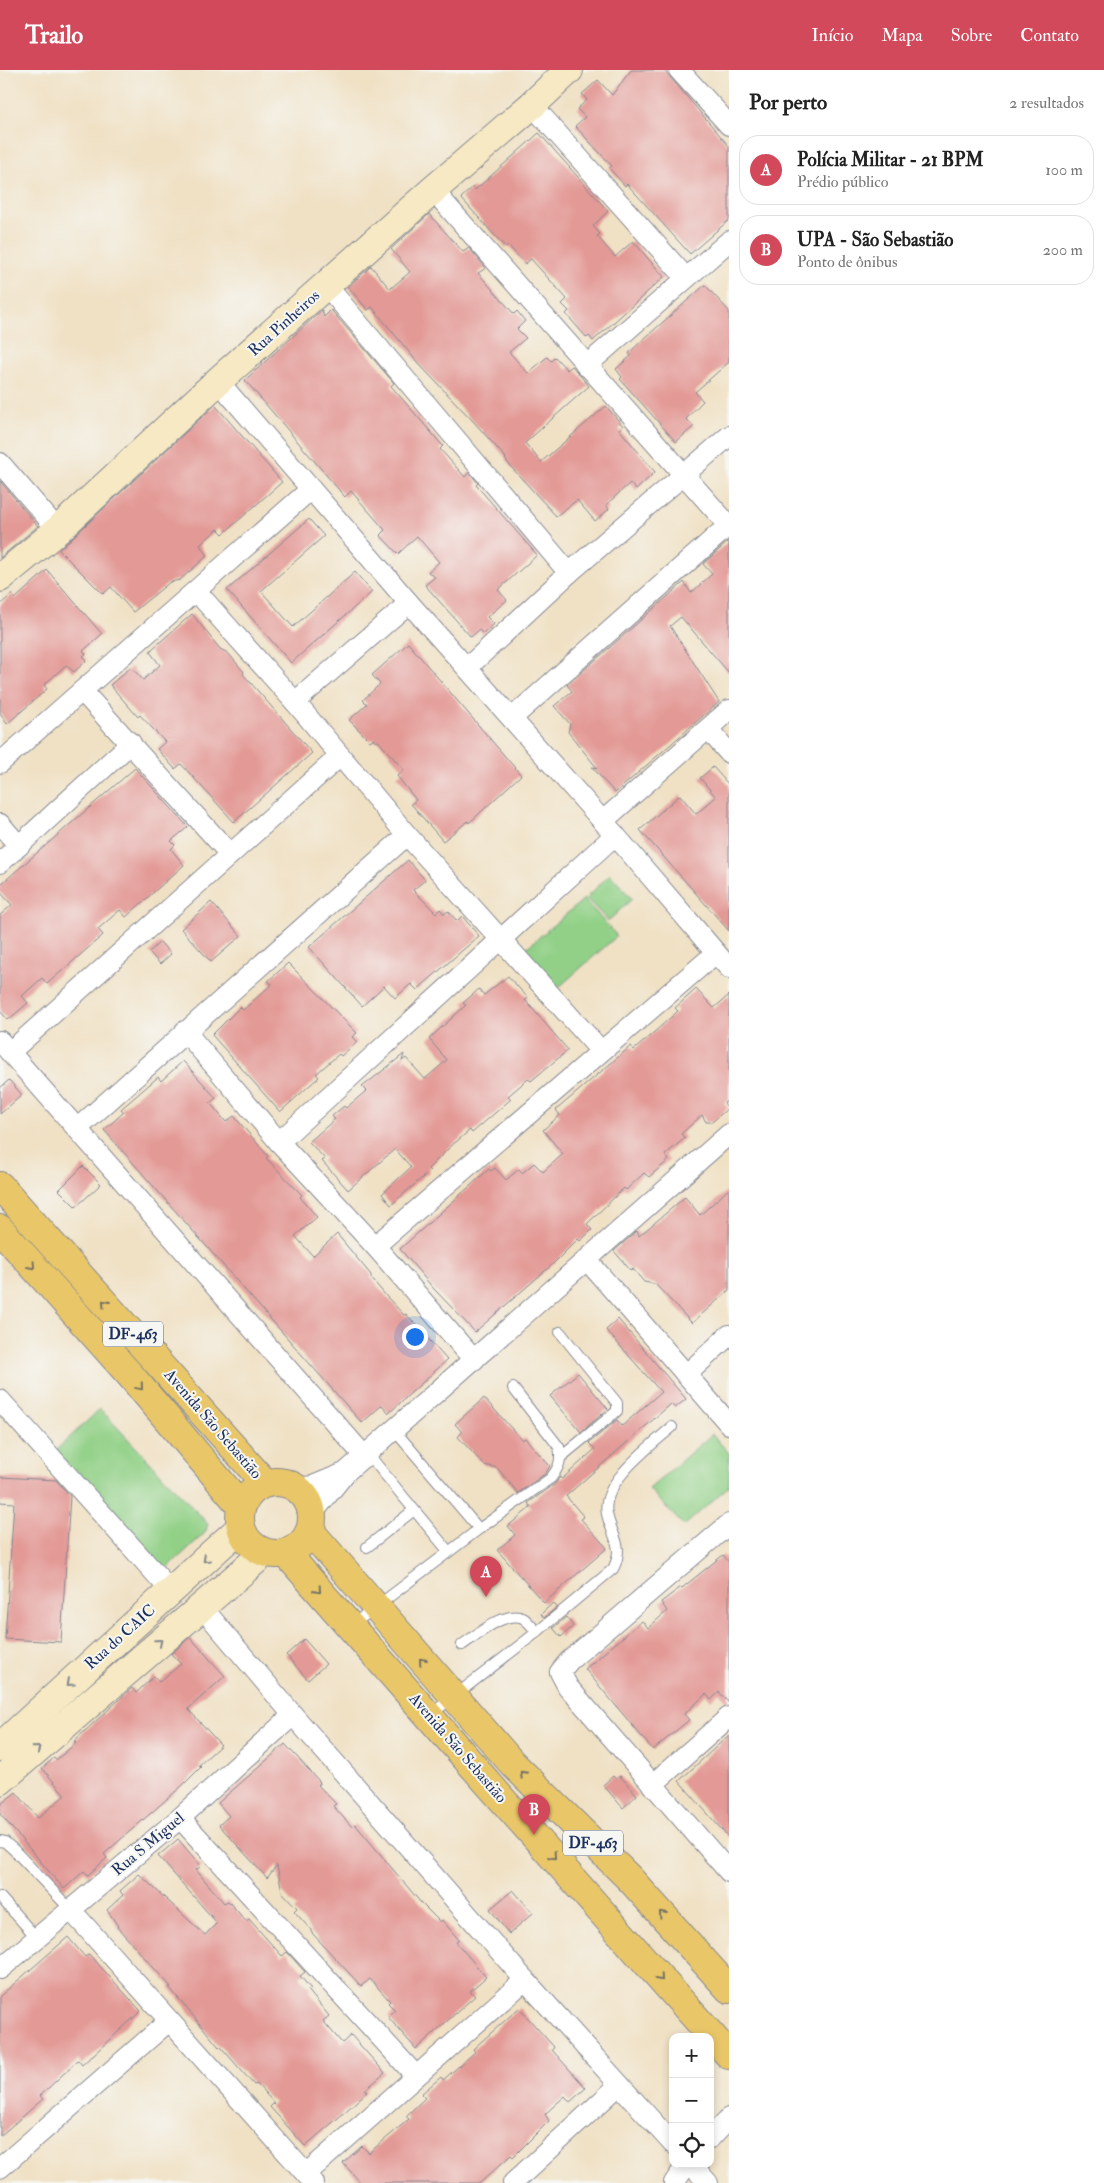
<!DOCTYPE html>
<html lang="pt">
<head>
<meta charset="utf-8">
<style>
  body { margin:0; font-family:"IM FELL Double Pica",serif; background:#f2f2f2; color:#222 }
  .controls { position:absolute; right:15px; bottom:15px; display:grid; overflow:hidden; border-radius:10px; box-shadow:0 2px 8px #0003 }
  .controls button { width:45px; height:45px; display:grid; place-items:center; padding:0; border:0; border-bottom:1px solid #e0e0e0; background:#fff; color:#222; font:25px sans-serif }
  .you { position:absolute; left:414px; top:1266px; width:18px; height:18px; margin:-12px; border:4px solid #fff; border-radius:50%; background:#1a73e8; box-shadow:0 0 0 8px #1a73e833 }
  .badge { display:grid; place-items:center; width:32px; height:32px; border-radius:50%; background:#d1495b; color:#fff; font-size:16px; font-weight:700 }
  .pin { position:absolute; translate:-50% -41px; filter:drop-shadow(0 1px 2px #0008) }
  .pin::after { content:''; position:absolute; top:26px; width:18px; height:15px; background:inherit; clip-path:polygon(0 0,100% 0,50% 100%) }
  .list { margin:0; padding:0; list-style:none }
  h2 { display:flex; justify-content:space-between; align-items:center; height:65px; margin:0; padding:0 20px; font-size:21px }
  h2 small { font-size:16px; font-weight:400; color:#767676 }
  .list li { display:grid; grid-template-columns:32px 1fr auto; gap:15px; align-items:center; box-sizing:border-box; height:70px; margin:0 10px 10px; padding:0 10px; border:1px solid #e0e0e0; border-radius:20px }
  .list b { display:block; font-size:19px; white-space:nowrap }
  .list p { margin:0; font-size:16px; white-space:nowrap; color:#767676 }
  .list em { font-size:16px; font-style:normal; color:#767676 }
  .icon { flex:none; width:28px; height:28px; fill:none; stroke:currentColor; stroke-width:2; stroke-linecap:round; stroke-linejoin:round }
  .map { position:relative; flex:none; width:729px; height:2113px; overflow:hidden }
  header { display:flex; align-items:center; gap:30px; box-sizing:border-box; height:70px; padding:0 25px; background:#d1495b; color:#fff }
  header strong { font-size:24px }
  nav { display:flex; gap:28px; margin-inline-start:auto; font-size:18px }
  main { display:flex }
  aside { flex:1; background:#fff }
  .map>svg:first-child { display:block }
  .green { fill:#91d086; stroke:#568072 }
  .building { fill:#e39995 }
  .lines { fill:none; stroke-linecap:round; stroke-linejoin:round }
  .lane-casing { stroke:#868892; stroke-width:12 }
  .street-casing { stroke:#868892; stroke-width:22 }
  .secondary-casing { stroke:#868892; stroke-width:30 }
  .primary-casing { stroke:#868892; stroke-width:30 }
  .lane { stroke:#fff; stroke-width:10 }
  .street { stroke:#fff; stroke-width:20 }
  .secondary { stroke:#f6e9c3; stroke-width:28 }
  .primary { stroke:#e9c769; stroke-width:28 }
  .oneway { stroke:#787363 }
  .oneway2 { stroke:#888c90 }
  .labels { text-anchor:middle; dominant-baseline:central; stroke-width:4; stroke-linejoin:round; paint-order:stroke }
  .shield { fill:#f6f6f2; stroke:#5d6b8a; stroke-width:1 }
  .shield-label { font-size:15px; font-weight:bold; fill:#1b2f5e }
  .street-label { font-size:16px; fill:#1b2f5e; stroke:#f6f6f2 }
</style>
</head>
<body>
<header>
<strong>Trailo</strong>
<nav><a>Início</a><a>Mapa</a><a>Sobre</a><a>Contato</a></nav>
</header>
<main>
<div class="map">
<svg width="729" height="2113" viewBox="0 0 729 2113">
  <rect width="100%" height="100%" fill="#f6f6f2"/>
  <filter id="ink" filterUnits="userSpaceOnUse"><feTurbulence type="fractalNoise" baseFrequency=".02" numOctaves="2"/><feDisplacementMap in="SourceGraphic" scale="10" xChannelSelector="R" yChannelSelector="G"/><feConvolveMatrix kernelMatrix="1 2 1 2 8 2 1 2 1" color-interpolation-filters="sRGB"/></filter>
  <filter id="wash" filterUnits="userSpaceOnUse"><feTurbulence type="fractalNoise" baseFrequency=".0096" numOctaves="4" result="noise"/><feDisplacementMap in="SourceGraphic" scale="20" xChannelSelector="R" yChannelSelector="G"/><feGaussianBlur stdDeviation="1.12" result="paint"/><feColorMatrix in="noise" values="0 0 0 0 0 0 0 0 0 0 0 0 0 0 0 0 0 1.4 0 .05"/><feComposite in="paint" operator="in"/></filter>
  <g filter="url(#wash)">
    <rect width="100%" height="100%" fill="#f0e1c5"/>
    <g class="green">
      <path d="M 610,804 L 632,829 L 608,851 L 586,828 Z"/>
      <path d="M 584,829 L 617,866 L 558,918 L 524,880 Z"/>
      <path d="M 100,1339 L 208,1454 L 205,1463 L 165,1500 L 55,1381 Z"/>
      <path d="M 712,1364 L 729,1383 L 729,1416 L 684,1456 L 649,1419 Z"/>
    </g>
    <g id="blocks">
      <g class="building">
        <path d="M 631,0 L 664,0 L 729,76 L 729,150 L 690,184 L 627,114 L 625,116 L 609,98 L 612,96 L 575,56 L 585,47 L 577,39 L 587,30 L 582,24 L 598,10 L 612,25 Z"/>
        <path d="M 539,63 L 608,141 L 593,156 L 600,164 L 597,166 L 615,187 L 633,171 L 664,207 L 593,271 L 589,266 L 587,268 L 566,244 L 569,241 L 562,234 L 567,229 L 531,189 L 525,194 L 508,175 L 506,178 L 461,128 L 473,117 L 475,120 Z"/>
        <path d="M 429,144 L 463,182 L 469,178 L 486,198 L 478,203 L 514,244 L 517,241 L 525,251 L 517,259 L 526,268 L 509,282 L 528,303 L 547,287 L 551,291 L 555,287 L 567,300 L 572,296 L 589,316 L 525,373 L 541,392 L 606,336 L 623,356 L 619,359 L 655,402 L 636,420 L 630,413 L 606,435 L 609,439 L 595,451 L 577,430 L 556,446 L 511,397 L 505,389 L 506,388 L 472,350 L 418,293 L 372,237 L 368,240 L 348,217 L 371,196 L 390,219 L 410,202 L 391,179 Z"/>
        <path d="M 705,215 L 729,241 L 729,292 L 695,322 L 703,331 L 686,349 L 694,356 L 676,372 L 620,309 L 622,307 L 616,299 L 631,286 L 629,283 L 646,267 Z"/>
        <path d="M 322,240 L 324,247 L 331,240 L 394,313 L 391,316 L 443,376 L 440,379 L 465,407 L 469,402 L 478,413 L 476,415 L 537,485 L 498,520 L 507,530 L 487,547 L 494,554 L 483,564 L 479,560 L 471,567 L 425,515 L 435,507 L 428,502 L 439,492 L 417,466 L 398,484 L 380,465 L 385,460 L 351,421 L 345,427 L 245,310 Z"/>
        <path d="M 215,335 L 282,412 L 223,464 L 218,459 L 200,475 L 207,486 L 180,510 L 170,512 L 133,542 L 111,517 L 103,524 L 59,480 Z"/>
        <path d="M 0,411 L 38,456 L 0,488 Z"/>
        <path d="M 309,449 L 324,466 L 261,521 L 293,557 L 355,502 L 372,522 L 291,593 L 227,520 Z"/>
        <path d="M 729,471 L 729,603 L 681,547 L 670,556 L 719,632 L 615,723 L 592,697 L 597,698 L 568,662 L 570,654 L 554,636 L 572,621 L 567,615 L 684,512 L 691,523 L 712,504 L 703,494 Z"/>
        <path d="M 47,500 L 102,564 L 83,581 L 86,584 L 83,586 L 87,590 L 74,602 L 66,595 L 44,615 L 47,619 L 7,654 L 0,643 L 0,535 L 12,524 L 15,529 Z"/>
        <path d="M 192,544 L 220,579 L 228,583 L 244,602 L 243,604 L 312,683 L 234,752 L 181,694 L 175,699 L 157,679 L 165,672 L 140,645 L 138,647 L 110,615 L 131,597 L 143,610 L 160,595 L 150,582 L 152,579 Z"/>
        <path d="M 408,573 L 521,705 L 469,753 L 468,751 L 443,771 L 411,734 L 416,730 L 397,706 L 404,700 L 378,671 L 376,672 L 373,669 L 370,671 L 349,650 L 367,634 L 363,630 L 380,614 L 372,605 Z"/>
        <path d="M 713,697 L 729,715 L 729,861 L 640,760 L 680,725 L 696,744 L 716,727 L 700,708 Z"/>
        <path d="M 135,698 L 188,757 L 171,771 L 175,775 L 171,779 L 184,795 L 126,847 L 120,840 L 98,859 L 103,865 L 47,914 L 42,908 L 22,926 L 28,933 L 8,950 L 0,941 L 0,845 L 12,835 L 0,822 L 0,815 Z"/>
        <path d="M 408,790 L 425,810 L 413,820 L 436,843 L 440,839 L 444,844 L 448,841 L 457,851 L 462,846 L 479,866 L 417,920 L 411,914 L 395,928 L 384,916 L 362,936 L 309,877 Z"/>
        <path d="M 211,832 L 241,866 L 211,892 L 181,859 Z"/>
        <path d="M 160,872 L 171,884 L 160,894 L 149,882 Z"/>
        <path d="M 288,893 L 357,963 L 352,967 L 357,972 L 341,986 L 339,984 L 316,1004 L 319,1007 L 280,1042 L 212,965 L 240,937 L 243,940 L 272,914 L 268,911 Z"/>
        <path d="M 508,906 L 528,928 L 525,930 L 568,980 L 531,1011 L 528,1009 L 508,1026 L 511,1029 L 472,1063 L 470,1060 L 450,1077 L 428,1099 L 430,1101 L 391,1135 L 382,1124 L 411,1097 L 395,1079 L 348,1120 L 322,1091 L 325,1089 L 309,1072 L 335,1049 L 332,1046 L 344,1036 L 346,1038 L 366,1021 L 362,1017 L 404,984 L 402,991 L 406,988 L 425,1009 L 447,990 L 429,969 L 466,935 L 463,933 L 479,919 L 484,925 Z"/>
        <path d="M 696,919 L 714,938 L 729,925 L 729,1030 L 724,1033 L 728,1038 L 712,1052 L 706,1052 L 702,1045 L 681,1064 L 685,1068 L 665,1085 L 669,1090 L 649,1107 L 644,1103 L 626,1120 L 624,1118 L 587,1154 L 592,1160 L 580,1171 L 578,1169 L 553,1194 L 475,1262 L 434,1219 L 400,1179 L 489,1099 L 491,1101 L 495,1098 L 506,1110 L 519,1099 L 522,1103 L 534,1093 L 543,1102 L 563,1084 L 543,1060 L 560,1045 L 556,1040 L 631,976 L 634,980 L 678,941 L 675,938 Z"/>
        <path d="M 183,991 L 216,1028 L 210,1033 L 226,1052 L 234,1046 L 268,1086 L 266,1088 L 302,1125 L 300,1127 L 317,1147 L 295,1166 L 313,1186 L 337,1164 L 371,1205 L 371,1208 L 386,1226 L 404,1245 L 406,1244 L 447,1290 L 389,1343 L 382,1335 L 362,1353 L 104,1060 L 124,1042 L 121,1039 L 158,1007 L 161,1011 Z"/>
        <path d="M 9,1010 L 22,1025 L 0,1044 L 0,1018 Z"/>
        <path d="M 83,1096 L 101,1114 L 76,1137 L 59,1120 Z"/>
        <path d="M 729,1119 L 729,1220 L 692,1253 L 655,1214 L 644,1212 L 633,1199 L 631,1201 L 614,1181 L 637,1161 L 639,1166 L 685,1127 L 700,1145 Z"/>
        <path d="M 618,1249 L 686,1329 L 675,1338 L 671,1334 L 566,1426 L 584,1447 L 581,1449 L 607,1478 L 544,1533 L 497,1480 L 515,1465 L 508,1456 L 531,1437 L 528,1433 L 555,1414 L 560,1407 L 562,1409 L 595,1379 L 589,1373 L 617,1350 L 622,1356 L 661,1322 L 606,1260 Z"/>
        <path d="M 578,1303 L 608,1339 L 581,1362 L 550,1326 Z"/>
        <path d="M 484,1328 L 522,1370 L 525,1368 L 550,1396 L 546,1403 L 518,1423 L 497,1398 L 484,1395 L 458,1367 L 462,1362 L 455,1354 Z"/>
        <path d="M 0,1407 L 56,1410 L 70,1426 L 61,1572 L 5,1569 L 14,1433 L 0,1432 Z"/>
        <path d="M 723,1485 L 729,1492 L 729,1633 L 719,1622 L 711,1630 L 706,1624 L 684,1644 L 689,1650 L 653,1680 L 585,1599 L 642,1551 L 648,1558 L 667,1541 L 661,1532 L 681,1517 L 682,1518 Z"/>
        <path d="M 553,1533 L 557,1537 L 544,1548 L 541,1544 Z"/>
        <path d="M 566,1547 L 573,1556 L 561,1567 L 553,1558 Z"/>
        <path d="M 190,1567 L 225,1606 L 188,1639 L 221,1675 L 199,1695 L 201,1697 L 183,1715 L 104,1784 L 107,1788 L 88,1805 L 84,1801 L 64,1819 L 0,1744 L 0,1735 L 16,1722 L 38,1748 L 65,1725 L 42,1698 L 54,1688 L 56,1690 L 76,1673 L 74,1671 L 132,1618 L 136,1623 L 154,1606 L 159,1612 L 181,1594 L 171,1584 Z"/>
        <path d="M 304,1569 L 326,1594 L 308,1610 L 286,1585 Z"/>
        <path d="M 729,1665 L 729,1768 L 679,1711 Z"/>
        <path d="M 285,1674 L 320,1712 L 318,1715 L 336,1734 L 333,1736 L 352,1757 L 355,1754 L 421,1833 L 440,1852 L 442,1850 L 459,1870 L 456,1872 L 486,1907 L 470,1921 L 475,1926 L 416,1979 L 388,1947 L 395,1940 L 388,1933 L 390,1931 L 370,1909 L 361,1916 L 311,1862 L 311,1860 L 294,1841 L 297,1838 L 282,1822 L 277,1795 L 267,1808 L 219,1755 L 229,1746 L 218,1733 Z"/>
        <path d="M 613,1706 L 616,1709 L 620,1706 L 637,1725 L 623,1738 L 603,1715 Z"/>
        <path d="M 178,1769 L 201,1796 L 196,1800 L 224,1833 L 228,1831 L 246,1851 L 249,1849 L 282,1886 L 287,1882 L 305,1902 L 300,1906 L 311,1919 L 308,1920 L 329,1946 L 323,1951 L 342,1973 L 351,1965 L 385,2003 L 365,2020 L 367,2022 L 338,2048 L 305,2076 L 270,2037 L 274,2033 L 257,2014 L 254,2015 L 220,1976 L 219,1977 L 169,1917 L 171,1917 L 117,1857 L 118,1856 L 107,1840 L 123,1825 L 120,1821 L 139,1804 L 205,1865 L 217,1853 L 158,1786 Z"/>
        <path d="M 513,1820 L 533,1843 L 509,1864 L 490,1839 Z"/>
        <path d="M 68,1867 L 85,1887 L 89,1884 L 141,1941 L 82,1995 L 78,1990 L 40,2026 L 43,2029 L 0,2066 L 0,1926 Z"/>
        <path d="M 519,1938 L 554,1977 L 552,1980 L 586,2018 L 570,2032 L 565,2026 L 545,2044 L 549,2051 L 513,2087 L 511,2085 L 480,2113 L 361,2113 L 343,2093 L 362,2076 L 369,2083 L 409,2049 L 406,2046 L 425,2028 L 421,2024 L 441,2007 L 443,2010 L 475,1982 L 473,1979 Z"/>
      </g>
    </g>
  </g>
  <g filter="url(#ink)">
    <use href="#blocks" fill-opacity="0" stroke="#868892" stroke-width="1"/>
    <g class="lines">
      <defs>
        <g id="lane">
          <path d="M 560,1262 L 617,1333 L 617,1341 L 561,1387"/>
          <path d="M 368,1384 L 449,1482"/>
          <path d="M 479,1459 L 551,1408 C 559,1397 562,1391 559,1377 L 513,1318"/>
          <path d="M 367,1477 L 414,1440"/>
          <path d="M 352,1555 L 479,1459 L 395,1361"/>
          <path d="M 537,1562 L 613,1499 C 625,1476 612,1467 607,1444 C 600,1413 651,1376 672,1357"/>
          <path d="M 430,1645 L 537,1562 C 533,1558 528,1551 523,1548 C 505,1540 477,1565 462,1575"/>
          <path d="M 0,1771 L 5,1772 L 14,1780 L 70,1839"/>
          <path d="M 0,1827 L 36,1867"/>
        </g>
        <g id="street">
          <path d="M 679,0 L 729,55"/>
          <path d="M 532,35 L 686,208"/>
          <path d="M 433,120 L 729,456"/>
          <path d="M 326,215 L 569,503"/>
          <path d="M 586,296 L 729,171"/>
          <path d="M 218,311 L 409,533 L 615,765 L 729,898"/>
          <path d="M 0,393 L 58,460"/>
          <path d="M 196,521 L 295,632 L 407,765 L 601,981"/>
          <path d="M 468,597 L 569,503 L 729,366"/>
          <path d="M 83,622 L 230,784"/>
          <path d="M 295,632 L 409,533"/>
          <path d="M 512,648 L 729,455"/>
          <path d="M 708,659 L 729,683"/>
          <path d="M 0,693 L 311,419"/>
          <path d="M 603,751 L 729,640"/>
          <path d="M 0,754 L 19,776"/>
          <path d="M 0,793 L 131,673"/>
          <path d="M 185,961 L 279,1072 L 375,1176 L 474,1290"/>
          <path d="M 0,971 L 365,1387"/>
          <path d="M 10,982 L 340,686"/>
          <path d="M 78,1058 L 407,765"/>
          <path d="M 279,1072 L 615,765"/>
          <path d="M 375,1176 L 716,883"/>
          <path d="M 587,1190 L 729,1354"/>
          <path d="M 686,1305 L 729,1265"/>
          <path d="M 0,1330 L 171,1521"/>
          <path d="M 296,1418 L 313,1416 L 342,1404"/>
          <path d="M 312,1444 L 346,1402 L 729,1064"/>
          <path d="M 729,1454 L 569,1591 L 560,1602 L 568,1617 L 729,1802"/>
          <path d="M 201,1536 L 293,1645 L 525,1910 L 673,2074"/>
          <path d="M 652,1715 L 729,1647"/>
          <path d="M 180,1748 L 416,2006"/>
          <path d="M 70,1839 L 314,2113"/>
          <path d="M 0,1899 L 180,1748 L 293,1645"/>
          <path d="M 710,2068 L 729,2048"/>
          <path d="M 691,2094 L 708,2113"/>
          <path d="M 0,2098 L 169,1951"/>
          <path d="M 306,2104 L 525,1910"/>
          <path d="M 513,2113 L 618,2016"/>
          <path d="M 674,2113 L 687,2094"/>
        </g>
        <g id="secondary">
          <path d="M 0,508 L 58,460 L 218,311 L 433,120 L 532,35 L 569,0"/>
          <path d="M 0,1677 L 240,1458"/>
          <path d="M 0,1711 L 264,1483"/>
        </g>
        <g id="primary">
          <path d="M 0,1116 L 265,1413"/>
          <path d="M 0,1159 L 131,1306 L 241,1436"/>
          <circle cx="276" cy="1448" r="36"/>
          <path d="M 310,1461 L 512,1693 L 630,1809 L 729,1919"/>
          <path d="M 286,1483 C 433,1651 580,1819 729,1985"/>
        </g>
      </defs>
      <use href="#lane" class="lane-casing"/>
      <use href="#street" class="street-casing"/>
      <use href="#secondary" class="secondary-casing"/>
      <use href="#primary" class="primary-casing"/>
      <use href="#lane" class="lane"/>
      <use href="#street" class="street"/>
      <use href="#secondary" class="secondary"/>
      <use href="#primary" class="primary"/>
    </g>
    <defs><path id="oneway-chevron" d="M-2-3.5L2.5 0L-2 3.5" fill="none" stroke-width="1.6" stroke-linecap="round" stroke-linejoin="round" transform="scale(1.25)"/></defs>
    <g class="oneway">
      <use href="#oneway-chevron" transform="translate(32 1196) rotate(48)"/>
      <use href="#oneway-chevron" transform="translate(105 1233) rotate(-132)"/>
      <use href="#oneway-chevron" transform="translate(140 1317) rotate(50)"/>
      <use href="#oneway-chevron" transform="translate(318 1520) rotate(49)"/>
      <use href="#oneway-chevron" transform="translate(422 1591) rotate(-131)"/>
      <use href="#oneway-chevron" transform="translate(523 1704) rotate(-135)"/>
      <use href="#oneway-chevron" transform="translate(553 1786) rotate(49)"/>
      <use href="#oneway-chevron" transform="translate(662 1844) rotate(-132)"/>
      <use href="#oneway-chevron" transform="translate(660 1908) rotate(48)"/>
    </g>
    <g class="oneway2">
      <use href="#oneway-chevron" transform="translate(206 1489) rotate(137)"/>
      <use href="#oneway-chevron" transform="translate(159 1572) rotate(-41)"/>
      <use href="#oneway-chevron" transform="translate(70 1613) rotate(138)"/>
      <use href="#oneway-chevron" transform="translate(37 1679) rotate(-41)"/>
    </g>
  </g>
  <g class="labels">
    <g class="shield">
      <rect x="103" y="1251.5" width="60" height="25" rx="4"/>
      <rect x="563" y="1760.5" width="60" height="25" rx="4"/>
    </g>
    <g class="shield-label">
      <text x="133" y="1264">DF-463</text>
      <text x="593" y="1773">DF-463</text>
    </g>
    <g class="street-label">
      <text transform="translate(284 253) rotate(-42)">Rua Pinheiros</text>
      <text transform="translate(213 1354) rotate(49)">Avenida São Sebastião</text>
      <text transform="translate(120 1567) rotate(-42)">Rua do CAIC</text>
      <text transform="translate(458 1678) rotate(49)">Avenida São Sebastião</text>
      <text transform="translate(148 1774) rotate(-40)">Rua S Miguel</text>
    </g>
  </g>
</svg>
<div class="controls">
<button>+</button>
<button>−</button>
<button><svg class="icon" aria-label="locate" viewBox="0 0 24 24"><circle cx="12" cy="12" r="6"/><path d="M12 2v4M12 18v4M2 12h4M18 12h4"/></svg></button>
</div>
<div class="you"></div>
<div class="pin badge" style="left:486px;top:1527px">A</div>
<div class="pin badge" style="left:534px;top:1765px">B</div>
</div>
<aside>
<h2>Por perto<small>2 resultados</small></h2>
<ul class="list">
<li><span class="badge">A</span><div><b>Polícia Militar - 21 BPM</b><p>Prédio público</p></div><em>100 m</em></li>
<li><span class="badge">B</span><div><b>UPA - São Sebastião</b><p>Ponto de ônibus</p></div><em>200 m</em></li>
</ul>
</aside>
</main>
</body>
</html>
